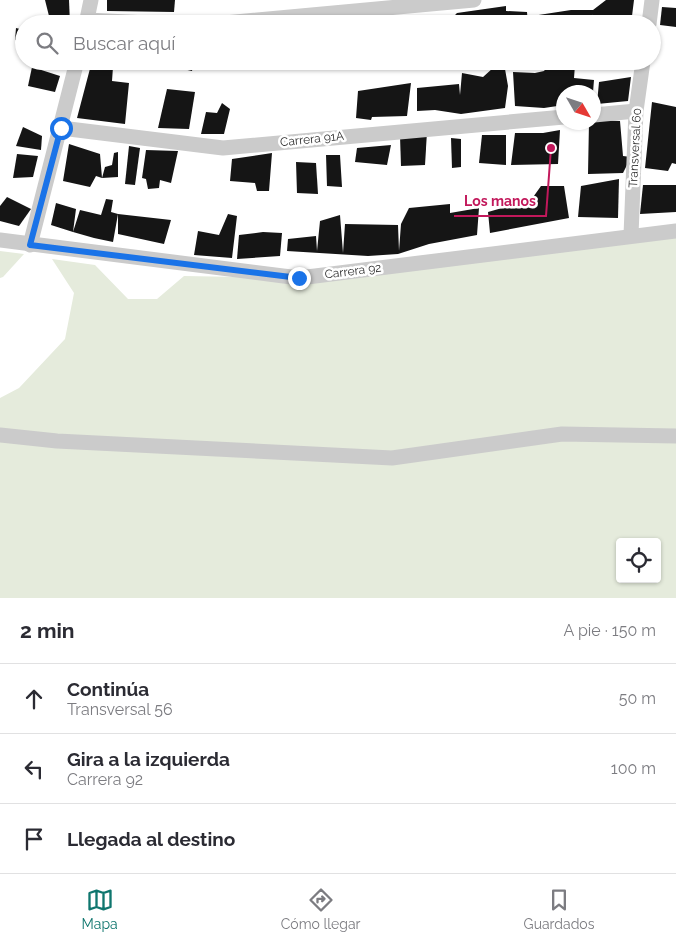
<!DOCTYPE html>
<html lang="es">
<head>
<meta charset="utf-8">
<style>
  body { margin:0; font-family:Raleway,sans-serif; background:#f7f7f7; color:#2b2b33 }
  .controls { position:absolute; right:15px; bottom:15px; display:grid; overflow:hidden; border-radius:5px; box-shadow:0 1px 4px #0004 }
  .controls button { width:45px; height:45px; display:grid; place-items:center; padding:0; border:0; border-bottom:1px solid #e1e1e2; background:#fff; color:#2b2b33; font:25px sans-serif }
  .compass { position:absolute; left:556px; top:85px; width:45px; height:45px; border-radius:50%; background:#fff; box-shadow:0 1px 4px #0004; rotate:129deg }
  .stop { position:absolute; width:15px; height:15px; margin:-11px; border:4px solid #1a73e8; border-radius:50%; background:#fff }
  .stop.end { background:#1a73e8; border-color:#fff; box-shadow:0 1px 5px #0008 }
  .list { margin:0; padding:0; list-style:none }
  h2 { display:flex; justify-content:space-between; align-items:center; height:65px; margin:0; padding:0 20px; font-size:21px }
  h2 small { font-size:16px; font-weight:400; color:#7c7c81 }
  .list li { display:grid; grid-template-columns:32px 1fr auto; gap:15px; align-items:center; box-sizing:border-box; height:70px; padding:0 20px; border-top:1px solid #e1e1e2 }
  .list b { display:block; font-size:19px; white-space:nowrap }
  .list p { margin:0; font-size:16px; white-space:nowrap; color:#7c7c81 }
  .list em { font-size:16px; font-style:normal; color:#7c7c81 }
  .icon { flex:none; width:28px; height:28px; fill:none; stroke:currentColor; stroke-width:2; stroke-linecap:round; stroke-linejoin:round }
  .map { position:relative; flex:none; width:676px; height:598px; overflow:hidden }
  .search { position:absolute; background:#fff; box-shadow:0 1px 4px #0004; left:15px; right:15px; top:15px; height:55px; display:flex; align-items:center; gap:12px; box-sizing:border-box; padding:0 18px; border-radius:28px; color:#7c7c81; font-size:19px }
  .sheet { height:275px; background:#fff }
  nav { display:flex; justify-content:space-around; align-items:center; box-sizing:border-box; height:70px; border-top:1px solid #e1e1e2; background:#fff; font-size:14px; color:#7c7c81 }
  nav a { display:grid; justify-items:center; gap:2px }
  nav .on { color:#0f766e }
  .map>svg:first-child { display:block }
  .green { fill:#e5ebdc; fill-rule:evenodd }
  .building { fill:#151515 }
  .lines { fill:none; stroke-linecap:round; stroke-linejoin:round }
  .street { stroke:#cbcbcb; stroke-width:15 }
  .route { stroke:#1a73e8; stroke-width:6 }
  .labels { text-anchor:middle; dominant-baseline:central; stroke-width:5; stroke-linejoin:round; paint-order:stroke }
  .street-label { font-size:12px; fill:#2e2e2e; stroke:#fff }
  .leader { fill:none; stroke:#c2185b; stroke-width:2 }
  .callout-dot { fill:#c2185b; stroke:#fff; stroke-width:2 }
  .callout-label { font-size:14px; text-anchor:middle; font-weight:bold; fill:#c2185b; stroke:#fff; stroke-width:5; stroke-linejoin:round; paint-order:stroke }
</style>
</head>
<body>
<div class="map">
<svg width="676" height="598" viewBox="0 0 676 598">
  <rect width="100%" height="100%" fill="#fff"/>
  <g class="green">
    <path d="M 676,231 L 676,598 L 0,598 L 0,398 L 19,388 L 65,339 L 74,293 L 52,259 L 95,265 L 128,299 L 157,299 L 184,276 L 299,278 ZM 620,542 L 657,542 L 657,579 L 620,579 Z"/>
    <path d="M 0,251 L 24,254 L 3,277 L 0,278 Z"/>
  </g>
  <g class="building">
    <path d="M 45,0 L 69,0 L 70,24 L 51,24 Z"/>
    <path d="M 107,0 L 175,0 L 174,12 L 107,11 Z"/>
    <path d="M 606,0 L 634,0 L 631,24 L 593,24 L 593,14 L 592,24 L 532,24 L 532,16 L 571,10 L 593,10 Z"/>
    <path d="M 506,6 L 506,11 L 527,12 L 528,24 L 440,24 L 439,16 L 452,18 L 457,13 Z"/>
    <path d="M 662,7 L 676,8 L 676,27 L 660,25 Z"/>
    <path d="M 406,16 L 407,24 L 384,24 L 384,23 Z"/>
    <path d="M 16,28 L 24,30 L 24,57 L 20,56 L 22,42 L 15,40 Z"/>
    <path d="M 92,61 L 116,61 L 116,68 L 113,67 L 112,81 L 129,83 L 125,124 L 77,118 Z"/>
    <path d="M 142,61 L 194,61 L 192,71 L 165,65 L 164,69 L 142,68 Z"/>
    <path d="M 226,61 L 254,61 L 254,62 L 224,67 Z"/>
    <path d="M 575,65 L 574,78 L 594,80 L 593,92 L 564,92 L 564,105 L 544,108 L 515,106 L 513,72 L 535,73 L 544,71 L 547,67 Z"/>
    <path d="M 32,67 L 60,76 L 55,92 L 28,86 Z"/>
    <path d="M 493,68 L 505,69 L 508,86 L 505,108 L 461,114 L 435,110 L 417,111 L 417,88 L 459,84 L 460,95 L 462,73 L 483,77 Z"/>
    <path d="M 631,77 L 628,101 L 597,104 L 599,82 Z"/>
    <path d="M 411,83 L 407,116 L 372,117 L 371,120 L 356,118 L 358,91 Z"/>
    <path d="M 167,89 L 195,92 L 189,129 L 158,128 Z"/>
    <path d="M 652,102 L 676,107 L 676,164 L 672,163 L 668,171 L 645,168 Z"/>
    <path d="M 222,103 L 230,109 L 224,134 L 201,134 L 206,112 L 217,113 Z"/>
    <path d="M 594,120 L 620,121 L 623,156 L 631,157 L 623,173 L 588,174 L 589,122 L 594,122 Z"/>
    <path d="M 23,127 L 42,136 L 41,150 L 16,146 Z"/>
    <path d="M 560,130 L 558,164 L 511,165 L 515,133 L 543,133 Z"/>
    <path d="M 427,132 L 425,165 L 401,166 L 400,136 Z"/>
    <path d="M 482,135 L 506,135 L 506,165 L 479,163 Z"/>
    <path d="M 451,138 L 461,139 L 461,167 L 452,168 Z"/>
    <path d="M 69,144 L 100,154 L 102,178 L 105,167 L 112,165 L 114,153 L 118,152 L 118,177 L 102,178 L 96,176 L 90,187 L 63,181 Z"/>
    <path d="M 391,145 L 387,165 L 355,162 L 357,148 Z"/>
    <path d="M 129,146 L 140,148 L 135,185 L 125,184 Z"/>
    <path d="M 146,150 L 178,151 L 171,183 L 160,180 L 159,188 L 148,189 L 146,179 L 142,178 Z"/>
    <path d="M 272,153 L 269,191 L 257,191 L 255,183 L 230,181 L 232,159 Z"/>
    <path d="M 17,154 L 38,156 L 33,177 L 13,178 Z"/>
    <path d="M 326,155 L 340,155 L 342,187 L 327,186 Z"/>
    <path d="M 296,162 L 316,163 L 318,194 L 297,193 Z"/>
    <path d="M 619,179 L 618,218 L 578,217 L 581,186 Z"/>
    <path d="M 643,185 L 676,185 L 676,212 L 640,214 Z"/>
    <path d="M 541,186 L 564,186 L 569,218 L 490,233 L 488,212 L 531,200 Z"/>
    <path d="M 7,197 L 31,209 L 19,226 L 0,221 L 0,206 Z"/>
    <path d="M 106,199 L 113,200 L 111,212 L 118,214 L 171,220 L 164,244 L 118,234 L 118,214 L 113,242 L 94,238 L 73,232 L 51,225 L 56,203 L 76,209 L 73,232 L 80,210 L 101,215 Z"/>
    <path d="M 450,204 L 450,213 L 479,208 L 477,235 L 429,244 L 398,254 L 368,256 L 287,251 L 288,239 L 316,236 L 317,251 L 320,221 L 340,215 L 343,253 L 345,224 L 398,225 L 399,251 L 401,224 L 409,208 Z"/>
    <path d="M 228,214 L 237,216 L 232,258 L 194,255 L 198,231 L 219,235 Z"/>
    <path d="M 263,232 L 282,233 L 280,256 L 237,259 L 239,235 Z"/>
  </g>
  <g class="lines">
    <g class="street">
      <path d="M 87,20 L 168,24"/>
      <path d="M 86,24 L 91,0"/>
      <path d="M 214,24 L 474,0"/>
      <path d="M 649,24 L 652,0"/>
      <path d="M 594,115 L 636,111"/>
      <path d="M 61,128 L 223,148 L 564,117"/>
      <path d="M 631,235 L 636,111 L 643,61"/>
      <path d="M 0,240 L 299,278 L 676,231"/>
      <path d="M 30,245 L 77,61"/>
      <path d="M 0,435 L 57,441 L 392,458 L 562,434 L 676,436"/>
    </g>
  </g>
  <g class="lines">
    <path class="route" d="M 61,128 L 30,245 L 299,278"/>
  </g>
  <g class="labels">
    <g class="street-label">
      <text transform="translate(312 139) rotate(-6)">Carrera 91A</text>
      <text transform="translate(635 148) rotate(-87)">Transversal 60</text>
      <text transform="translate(353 271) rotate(-7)">Carrera 92</text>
    </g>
  </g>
  <path class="leader" d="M551 148L546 216H454"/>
  <circle class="callout-dot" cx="551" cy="148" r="5"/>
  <g class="callout-label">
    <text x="500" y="206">Los manos</text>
  </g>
</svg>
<div class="controls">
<button><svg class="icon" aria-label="locate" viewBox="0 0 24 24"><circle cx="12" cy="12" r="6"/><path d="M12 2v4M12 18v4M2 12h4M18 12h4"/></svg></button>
</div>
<svg class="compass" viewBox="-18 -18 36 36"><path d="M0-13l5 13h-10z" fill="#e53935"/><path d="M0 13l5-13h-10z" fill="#7c7c81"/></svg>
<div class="stop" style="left:61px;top:128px"></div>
<div class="stop end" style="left:299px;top:278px"></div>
<div class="search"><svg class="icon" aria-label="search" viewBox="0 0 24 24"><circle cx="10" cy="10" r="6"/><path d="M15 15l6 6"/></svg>Buscar aquí</div>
</div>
<section class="sheet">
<h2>2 min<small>A pie · 150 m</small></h2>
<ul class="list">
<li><svg class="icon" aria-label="ahead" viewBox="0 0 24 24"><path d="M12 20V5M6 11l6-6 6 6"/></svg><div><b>Continúa</b><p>Transversal 56</p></div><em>50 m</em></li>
<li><svg class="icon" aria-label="left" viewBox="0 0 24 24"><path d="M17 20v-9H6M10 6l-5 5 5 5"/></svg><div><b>Gira a la izquierda</b><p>Carrera 92</p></div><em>100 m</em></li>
<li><svg class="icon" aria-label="arrive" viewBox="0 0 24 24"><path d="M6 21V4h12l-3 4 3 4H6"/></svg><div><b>Llegada al destino</b></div></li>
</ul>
</section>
<nav>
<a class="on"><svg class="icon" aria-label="map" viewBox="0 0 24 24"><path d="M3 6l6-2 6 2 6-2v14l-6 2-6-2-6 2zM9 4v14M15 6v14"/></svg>Mapa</a>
<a><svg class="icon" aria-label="directions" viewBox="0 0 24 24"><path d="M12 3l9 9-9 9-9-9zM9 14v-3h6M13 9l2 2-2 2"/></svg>Cómo llegar</a>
<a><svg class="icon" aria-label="saved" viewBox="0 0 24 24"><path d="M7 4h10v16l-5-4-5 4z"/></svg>Guardados</a>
</nav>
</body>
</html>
